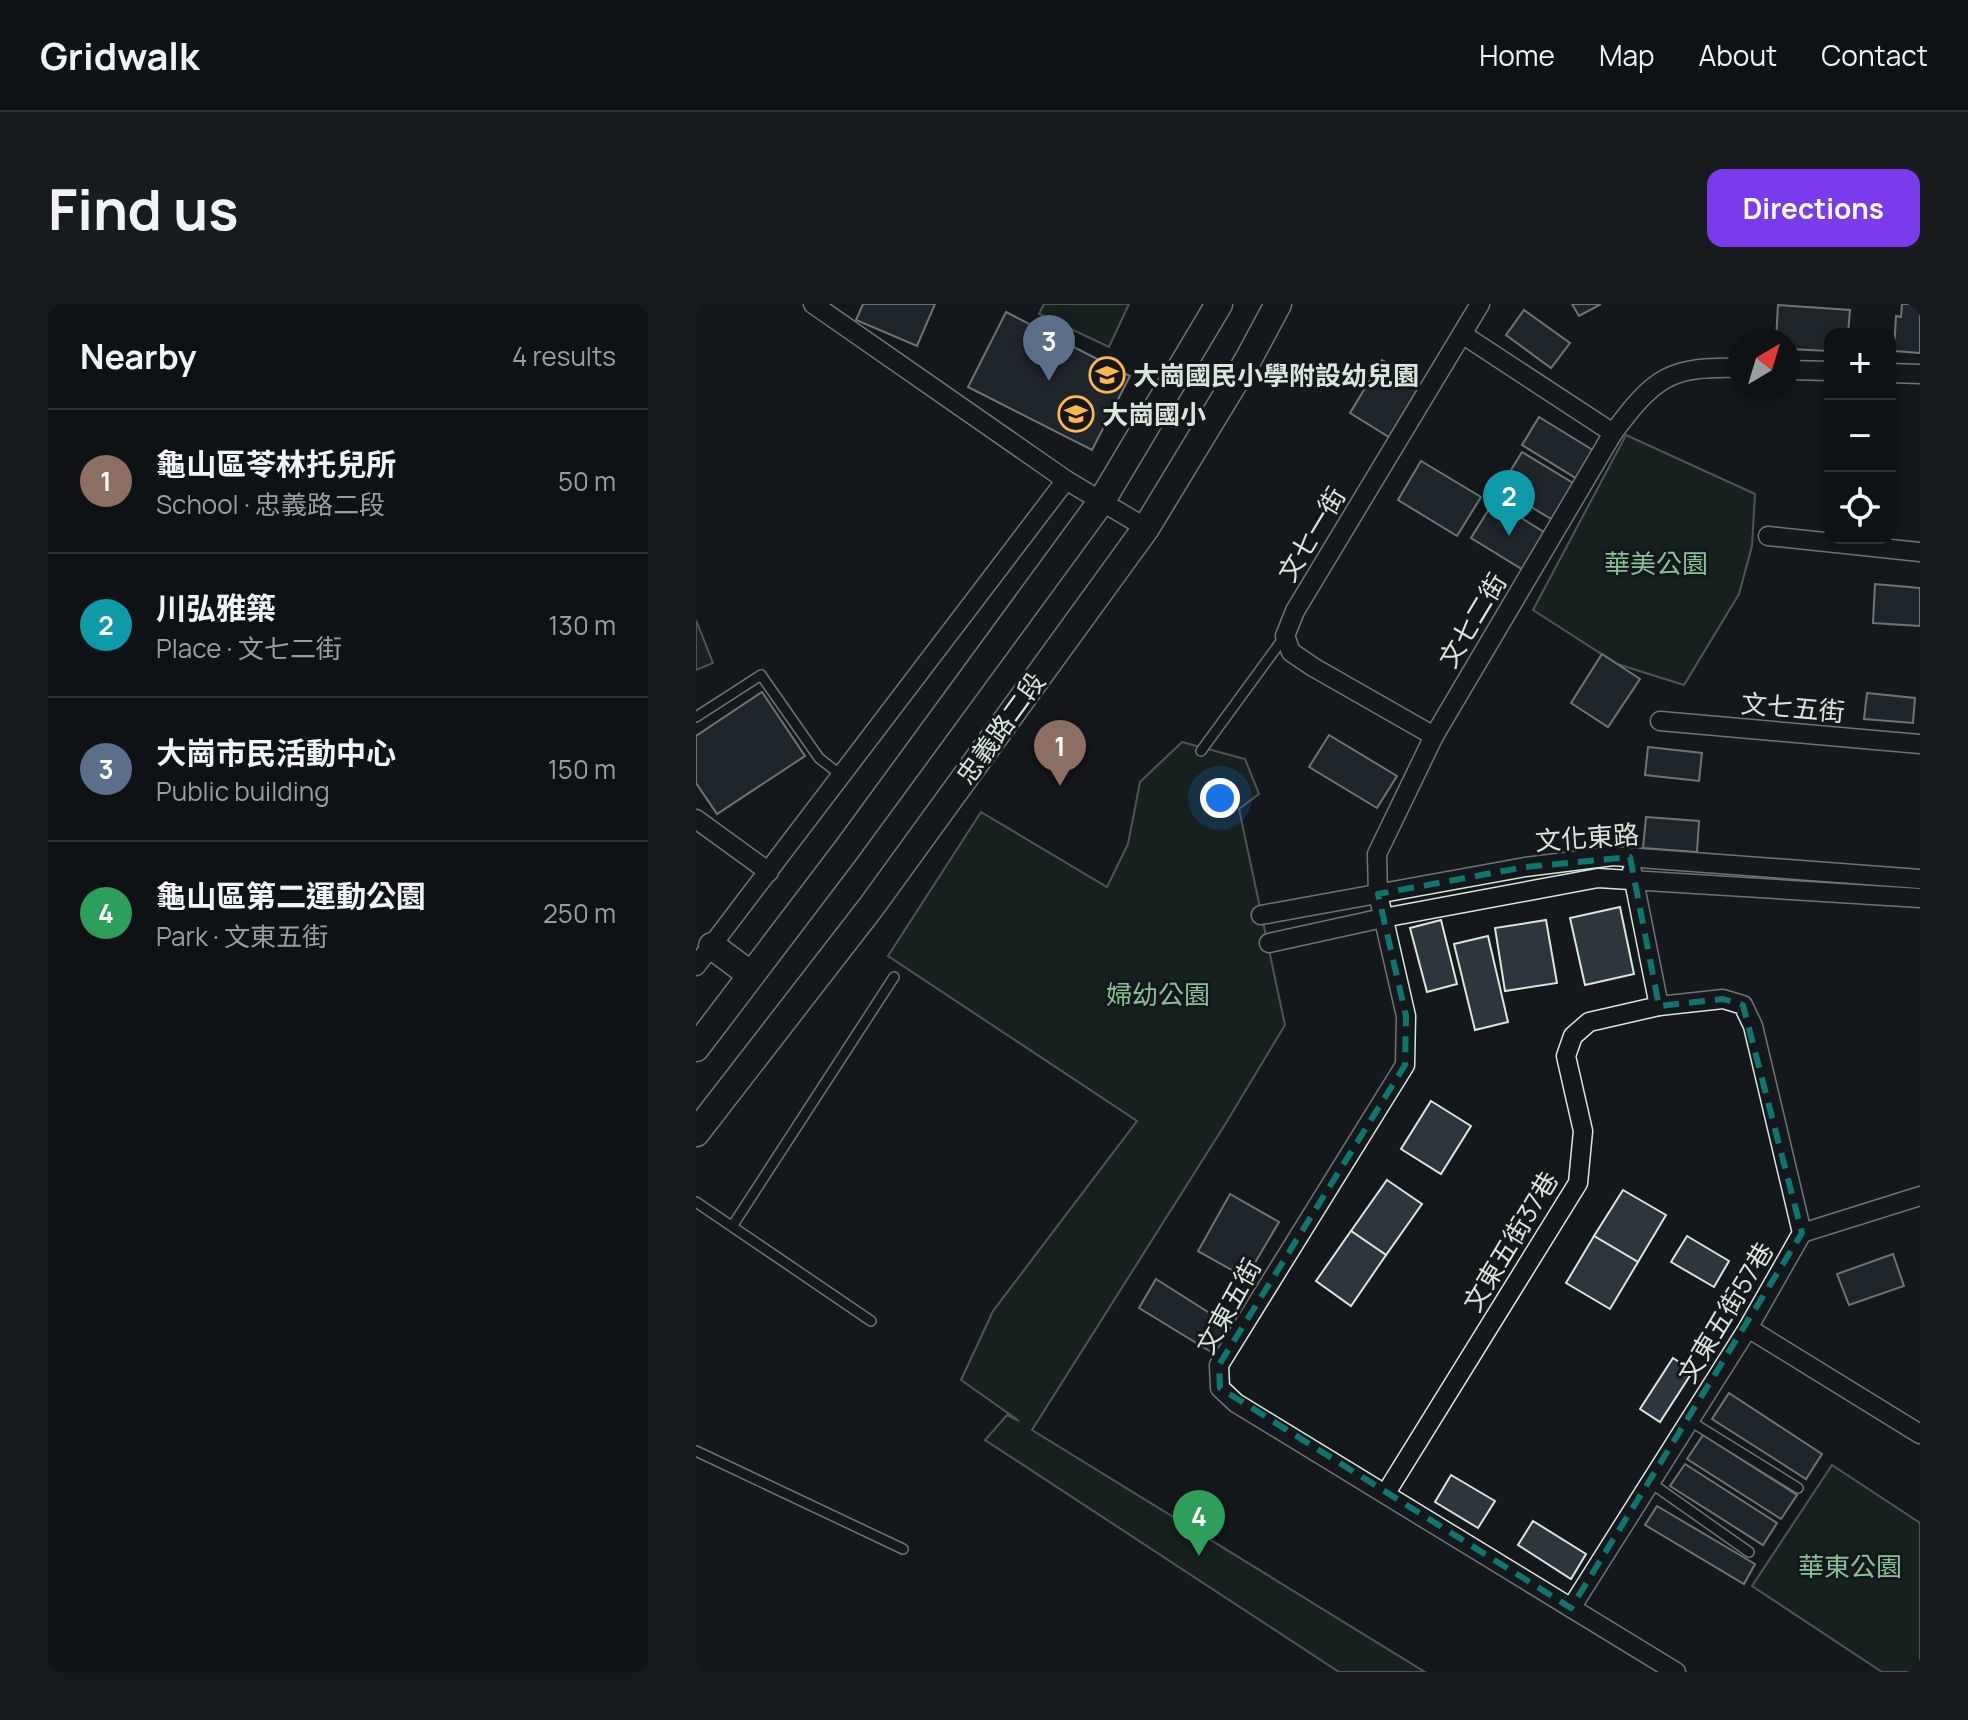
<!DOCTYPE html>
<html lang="en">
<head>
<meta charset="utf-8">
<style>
  body { margin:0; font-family:Manrope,"Noto Sans TC",sans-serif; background:#181b1e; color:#f1f3f6 }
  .controls { position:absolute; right:24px; top:24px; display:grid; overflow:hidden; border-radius:16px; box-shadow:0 4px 12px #0003 }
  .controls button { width:72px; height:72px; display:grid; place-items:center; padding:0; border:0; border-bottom:2px solid #2f3234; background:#0f1215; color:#f1f3f6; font:40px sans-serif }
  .compass { position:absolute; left:1032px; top:24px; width:72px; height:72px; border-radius:50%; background:#0f1215; box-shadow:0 4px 12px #0003; rotate:38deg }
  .you { position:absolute; left:524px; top:494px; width:28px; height:28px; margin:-20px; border:6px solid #fff; border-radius:50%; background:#1a73e8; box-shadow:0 0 0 12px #1a73e833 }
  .badge { display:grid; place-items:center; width:52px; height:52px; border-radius:50%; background:#7c3aed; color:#fff; font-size:26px; font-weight:700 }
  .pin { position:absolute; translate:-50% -66px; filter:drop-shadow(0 2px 4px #0008) }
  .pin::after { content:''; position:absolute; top:42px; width:28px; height:24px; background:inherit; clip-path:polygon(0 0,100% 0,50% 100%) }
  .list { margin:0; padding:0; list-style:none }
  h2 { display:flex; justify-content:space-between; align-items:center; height:104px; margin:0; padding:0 32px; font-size:34px }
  h2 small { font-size:26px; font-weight:400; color:#9b9ea0 }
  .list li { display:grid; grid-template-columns:52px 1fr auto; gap:24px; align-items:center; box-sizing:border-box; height:144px; padding:0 32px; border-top:2px solid #2f3234 }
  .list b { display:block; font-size:30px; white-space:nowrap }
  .list p { margin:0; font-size:26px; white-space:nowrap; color:#9b9ea0 }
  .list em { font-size:26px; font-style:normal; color:#9b9ea0 }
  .icon { flex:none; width:44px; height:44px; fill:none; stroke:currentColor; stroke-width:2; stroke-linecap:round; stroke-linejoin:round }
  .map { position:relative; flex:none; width:1224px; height:1368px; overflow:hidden; border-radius:16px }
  header { display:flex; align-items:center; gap:48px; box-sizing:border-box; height:112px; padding:0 40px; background:#0f1215; border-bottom:2px solid #2f3234 }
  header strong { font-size:38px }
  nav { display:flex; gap:44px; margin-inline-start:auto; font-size:28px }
  .intro { display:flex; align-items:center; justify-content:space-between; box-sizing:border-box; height:192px; padding:0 48px }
  h1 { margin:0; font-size:56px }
  .button { padding:20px 36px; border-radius:16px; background:#7c3aed; color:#fff; font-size:28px; font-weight:700 }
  main { display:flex; gap:48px; padding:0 48px }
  aside { flex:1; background:#0f1215; border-radius:16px; box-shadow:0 4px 12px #0003 }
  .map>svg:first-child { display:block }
  .green { fill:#1a2d24; stroke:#939e99; stroke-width:2 }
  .parking { fill:#24282b; stroke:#939e99; stroke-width:2 }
  .building { fill:#2c363c; stroke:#d8e6dc; stroke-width:2 }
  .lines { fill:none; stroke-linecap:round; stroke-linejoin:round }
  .lane-casing { stroke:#d8e6dc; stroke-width:12 }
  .street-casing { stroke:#d8e6dc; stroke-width:21 }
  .secondary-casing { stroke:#d8e6dc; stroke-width:29 }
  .lane { stroke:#14181c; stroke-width:9 }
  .street { stroke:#14181c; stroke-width:18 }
  .secondary { stroke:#14181c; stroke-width:26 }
  .marked { fill:none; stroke:#0f766e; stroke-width:6; stroke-dasharray:16 10; stroke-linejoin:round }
  .labels { text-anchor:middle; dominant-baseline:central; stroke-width:6; stroke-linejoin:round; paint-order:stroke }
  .poi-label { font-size:26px; font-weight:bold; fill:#d8e6dc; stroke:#14181c; text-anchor:start }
  .street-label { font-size:26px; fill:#d8e6dc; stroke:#14181c }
  .park-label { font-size:26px; fill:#8ac095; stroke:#14181c }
</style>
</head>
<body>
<header>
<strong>Gridwalk</strong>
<nav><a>Home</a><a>Map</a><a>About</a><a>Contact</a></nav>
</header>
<div class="intro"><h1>Find us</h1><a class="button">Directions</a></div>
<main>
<aside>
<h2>Nearby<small>4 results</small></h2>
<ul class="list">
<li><span class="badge" style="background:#8d6e63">1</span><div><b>龜山區苓林托兒所</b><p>School · 忠義路二段</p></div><em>50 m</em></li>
<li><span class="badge" style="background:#0f9aa8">2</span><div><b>川弘雅築</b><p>Place · 文七二街</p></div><em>130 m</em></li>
<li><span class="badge" style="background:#5c6f8a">3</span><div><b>大崗市民活動中心</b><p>Public building</p></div><em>150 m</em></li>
<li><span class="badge" style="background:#2e9e5b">4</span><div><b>龜山區第二運動公園</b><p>Park · 文東五街</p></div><em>250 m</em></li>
</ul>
</aside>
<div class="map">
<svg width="1224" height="1368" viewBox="0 0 1224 1368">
  <rect width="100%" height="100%" fill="#14181c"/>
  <g class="green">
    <path d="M 348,0 L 433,0 L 413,43 L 343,10 Z"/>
    <path d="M 930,131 L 1059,190 L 1056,242 L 1043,290 L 988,381 L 921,360 L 837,306 Z"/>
    <path d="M 486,438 L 549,455 L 563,490 L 543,505 L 589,721 L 530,819 L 336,1126 L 729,1368 L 643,1368 L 289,1136 L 311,1111 L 323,1117 L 265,1076 L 297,1007 L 441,817 L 192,652 L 285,508 L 411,583 L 432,540 L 444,478 Z"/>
    <path d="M 1136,1161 L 1224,1219 L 1224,1368 L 1186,1368 L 1056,1282 Z"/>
  </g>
  <path class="parking" d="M 0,316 L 17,359 L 0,366 Z"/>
  <g class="building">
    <path d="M 167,0 L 239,0 L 221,42 L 160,16 Z"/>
    <path d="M 876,0 L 905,0 L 883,12 Z"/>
    <path d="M 1206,0 L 1224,0 L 1224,49 L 1198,47 L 1200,12 L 1205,13 Z"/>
    <path d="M 1082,1 L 1154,6 L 1152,30 L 1134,30 L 1134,47 L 1092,45 L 1092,36 L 1080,36 Z"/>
    <path d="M 828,6 L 874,39 L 855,64 L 810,31 Z"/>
    <path d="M 310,8 L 434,72 L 396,146 L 272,83 Z"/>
    <path d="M 686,56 L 725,80 L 693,133 L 654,109 Z"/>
    <path d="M 843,113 L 900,148 L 883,176 L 826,141 Z"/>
    <path d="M 826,148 L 882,182 L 860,218 L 804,184 Z"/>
    <path d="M 725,157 L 785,193 L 761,232 L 702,196 Z"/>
    <path d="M 798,197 L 851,230 L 829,267 L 775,234 Z"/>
    <path d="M 1179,280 L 1224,284 L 1224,322 L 1177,319 Z"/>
    <path d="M 906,350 L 944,375 L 912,423 L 875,399 Z"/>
    <path d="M 66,388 L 109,452 L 21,510 L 0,479 L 0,432 Z"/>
    <path d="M 1171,389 L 1219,394 L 1217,419 L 1168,415 Z"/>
    <path d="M 633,431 L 701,472 L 681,504 L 613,463 Z"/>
    <path d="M 952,443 L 1006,449 L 1003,477 L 949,471 Z"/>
    <path d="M 950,513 L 1003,517 L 1001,548 L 947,544 Z"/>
    <path d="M 924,603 L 938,670 L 889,681 L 874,614 Z"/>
    <path d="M 745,616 L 761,680 L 731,688 L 714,624 Z"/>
    <path d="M 850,616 L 861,679 L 809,687 L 799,624 Z"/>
    <path d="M 792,632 L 812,718 L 779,726 L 758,640 Z"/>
    <path d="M 735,797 L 775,822 L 745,870 L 705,845 Z"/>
    <path d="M 691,876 L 726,900 L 690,951 L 655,927 Z"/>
    <path d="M 927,886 L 970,911 L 942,958 L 898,932 Z"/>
    <path d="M 534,890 L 583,918 L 550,974 L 502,947 Z"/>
    <path d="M 655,927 L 690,951 L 655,1002 L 620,977 Z"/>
    <path d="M 898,932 L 942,958 L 914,1005 L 870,979 Z"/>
    <path d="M 991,932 L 1033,957 L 1018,983 L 975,958 Z"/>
    <path d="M 1197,950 L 1208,982 L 1153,1001 L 1141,970 Z"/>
    <path d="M 460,975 L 537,1024 L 520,1051 L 443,1004 Z"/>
    <path d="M 977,1054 L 997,1067 L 964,1118 L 944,1105 Z"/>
    <path d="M 1033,1089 L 1126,1150 L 1110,1175 L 1016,1115 Z"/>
    <path d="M 1007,1131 L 1101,1191 L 1085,1215 L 991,1155 Z"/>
    <path d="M 989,1160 L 1081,1219 L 1067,1241 L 974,1182 Z"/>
    <path d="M 755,1171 L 799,1197 L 782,1224 L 739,1198 Z"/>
    <path d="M 961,1202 L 1059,1260 L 1048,1280 L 949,1221 Z"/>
    <path d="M 837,1217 L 890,1250 L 875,1275 L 822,1241 Z"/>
  </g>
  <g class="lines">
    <defs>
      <g id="lane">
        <path d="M 0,413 L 65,371 L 123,454 L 146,472"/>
        <path d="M 505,447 L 589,332"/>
        <path d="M 0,898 L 175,1017"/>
        <path d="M 37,921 L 198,673"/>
        <path d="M 994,1117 L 1102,1184"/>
        <path d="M 0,1147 L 207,1245"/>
        <path d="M 955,1179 L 1053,1248"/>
      </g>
      <g id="street">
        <path d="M 117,0 L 370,176 L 450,224"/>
        <path d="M 766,30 L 917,129"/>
        <path d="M 1092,66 L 1134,67"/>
        <path d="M 1194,69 L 1224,70"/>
        <path d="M 1072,232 L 1224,248"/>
        <path d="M 964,417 L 1224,440"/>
        <path d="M 738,432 L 617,363 L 595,348 L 589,332 L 599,307 L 784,0"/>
        <path d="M 0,515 L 73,568"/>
        <path d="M 936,567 L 963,702"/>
        <path d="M 565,611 L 829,563 L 917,552 L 1224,575"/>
        <path d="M 573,639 L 687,614 L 902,574 L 1224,594"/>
        <path d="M 0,662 L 370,176"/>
        <path d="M 1106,929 L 1224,892"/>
        <path d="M 1052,1024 L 1224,1130"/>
        <path d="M 690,1189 L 882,879 L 887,827 L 870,752 L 877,732 L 893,718 L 963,702 L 1027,695 L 1047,701 L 1057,722 L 1106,929 L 1052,1024 L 875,1304"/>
        <path d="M 980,1368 L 540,1099 L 524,1084 L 523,1061 L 709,761 L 710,712 L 682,590 L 681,550 L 738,432 L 917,129 C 959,73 973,62 1044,64"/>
      </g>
      <g id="secondary">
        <path d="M 16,642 L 55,671"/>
        <path d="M 0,744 L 151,545 L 405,198 L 523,0"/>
        <path d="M 0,829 L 175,603 L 450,224 L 552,56 L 582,0"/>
      </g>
    </defs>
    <use href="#lane" class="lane-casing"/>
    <use href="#street" class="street-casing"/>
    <use href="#secondary" class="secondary-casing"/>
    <use href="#lane" class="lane"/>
    <use href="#street" class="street"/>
    <use href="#secondary" class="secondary"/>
  </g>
  <path d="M0 0H1224V1368H0ZM 934,553 L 963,702 L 1027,695 L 1047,701 L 1106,929 L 875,1304 L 524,1084 L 523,1061 L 709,761 L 710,712 L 682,590 L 829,563 Z" fill="#14181c" fill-opacity=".55" fill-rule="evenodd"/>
  <path class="marked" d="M 934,553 L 963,702 L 1027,695 L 1047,701 L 1106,929 L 875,1304 L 524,1084 L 523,1061 L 709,761 L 710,712 L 682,590 L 829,563 Z"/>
  <defs>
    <symbol id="school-ring" viewBox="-11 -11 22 22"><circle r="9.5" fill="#14181c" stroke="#ffb74d" stroke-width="1.5"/><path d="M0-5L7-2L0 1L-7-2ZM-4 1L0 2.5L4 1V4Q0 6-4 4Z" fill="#ffb74d"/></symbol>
  </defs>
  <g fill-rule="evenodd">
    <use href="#school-ring" x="391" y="51" width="40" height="40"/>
    <use href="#school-ring" x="360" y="90" width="40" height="40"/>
  </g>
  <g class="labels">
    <g class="poi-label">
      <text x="437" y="71">大崗國民小學附設幼兒園</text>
      <text x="406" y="110">大崗國小</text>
    </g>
    <g class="street-label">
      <text transform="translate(615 230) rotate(-59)">文七一街</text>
      <text transform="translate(776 316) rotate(-59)">文七二街</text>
      <text transform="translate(1097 403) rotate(5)">文七五街</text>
      <text transform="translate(304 424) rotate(-54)">忠義路二段</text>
      <text transform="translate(891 533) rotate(-4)">文化東路</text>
      <text transform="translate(814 937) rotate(-59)">文東五街37巷</text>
      <text transform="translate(532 1002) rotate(-61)">文東五街</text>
      <text transform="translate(1029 1008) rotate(-59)">文東五街57巷</text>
    </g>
    <g class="park-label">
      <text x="960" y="259">華美公園</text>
      <text x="462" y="690">婦幼公園</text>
      <text x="1154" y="1262">華東公園</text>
    </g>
  </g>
</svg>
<div class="controls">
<button>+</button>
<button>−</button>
<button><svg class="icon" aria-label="locate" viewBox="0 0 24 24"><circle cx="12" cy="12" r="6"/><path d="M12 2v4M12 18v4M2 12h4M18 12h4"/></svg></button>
</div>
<svg class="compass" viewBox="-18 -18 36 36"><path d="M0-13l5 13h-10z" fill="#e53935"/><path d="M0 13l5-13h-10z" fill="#9b9ea0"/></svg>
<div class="you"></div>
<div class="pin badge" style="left:364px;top:482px;background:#8d6e63">1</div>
<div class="pin badge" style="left:813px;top:232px;background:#0f9aa8">2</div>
<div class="pin badge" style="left:353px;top:77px;background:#5c6f8a">3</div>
<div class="pin badge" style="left:503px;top:1252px;background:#2e9e5b">4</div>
</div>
</main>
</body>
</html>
